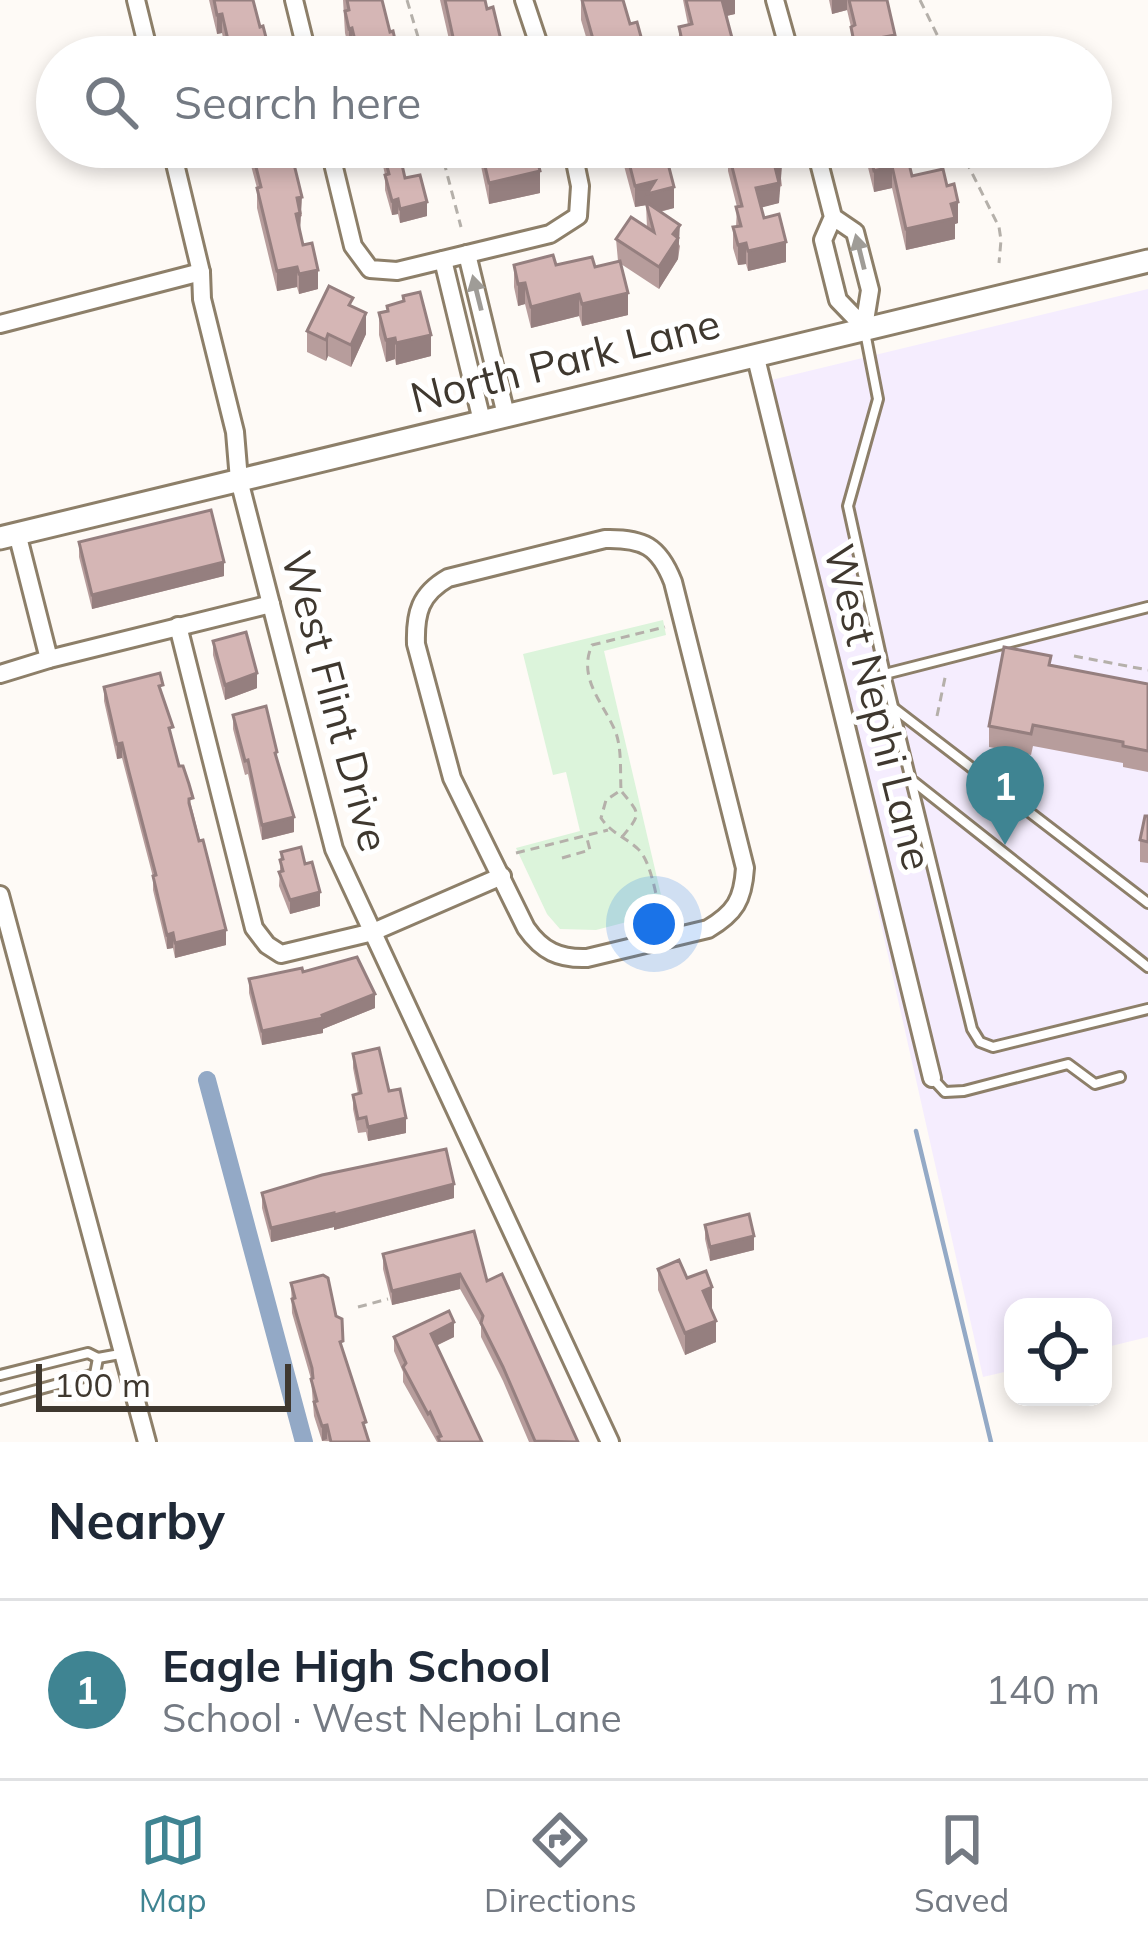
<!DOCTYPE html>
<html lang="en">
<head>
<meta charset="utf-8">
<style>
  body { margin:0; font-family:Mulish,sans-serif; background:#f6f6f7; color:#1f2937 }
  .controls { position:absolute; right:36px; bottom:36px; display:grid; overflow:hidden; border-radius:24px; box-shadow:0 6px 18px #0003 }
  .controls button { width:108px; height:108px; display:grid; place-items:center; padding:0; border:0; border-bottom:3px solid #e0e1e3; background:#fff; color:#1f2937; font:60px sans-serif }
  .scale { position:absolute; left:36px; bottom:30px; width:255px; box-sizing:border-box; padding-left:12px; border:6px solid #3f382f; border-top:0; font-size:33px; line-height:42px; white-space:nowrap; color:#3f382f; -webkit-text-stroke:9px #fff; paint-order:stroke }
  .you { position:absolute; left:654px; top:924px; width:42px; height:42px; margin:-30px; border:9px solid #fff; border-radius:50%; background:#1a73e8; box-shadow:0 0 0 18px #1a73e833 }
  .badge { display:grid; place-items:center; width:78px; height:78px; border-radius:50%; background:#3f8492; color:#fff; font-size:39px; font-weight:700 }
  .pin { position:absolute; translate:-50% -99px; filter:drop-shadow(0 3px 6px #0008) }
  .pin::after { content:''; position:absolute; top:63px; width:42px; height:36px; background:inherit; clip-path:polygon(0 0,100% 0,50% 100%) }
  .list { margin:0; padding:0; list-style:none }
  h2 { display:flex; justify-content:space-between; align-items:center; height:156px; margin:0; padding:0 48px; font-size:51px }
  h2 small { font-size:39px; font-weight:400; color:#747a83 }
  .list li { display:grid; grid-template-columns:78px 1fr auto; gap:36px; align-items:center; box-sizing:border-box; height:180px; padding:0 48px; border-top:3px solid #e0e1e3 }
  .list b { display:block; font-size:45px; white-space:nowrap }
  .list p { margin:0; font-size:39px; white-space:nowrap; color:#747a83 }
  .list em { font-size:39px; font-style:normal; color:#747a83 }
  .icon { flex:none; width:66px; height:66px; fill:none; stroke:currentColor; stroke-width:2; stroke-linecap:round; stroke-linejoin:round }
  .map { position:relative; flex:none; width:1148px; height:1442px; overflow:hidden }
  .search { position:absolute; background:#fff; box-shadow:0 6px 18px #0003; left:36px; right:36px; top:36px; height:132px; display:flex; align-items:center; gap:30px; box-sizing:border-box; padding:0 42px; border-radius:66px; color:#747a83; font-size:45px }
  .sheet { height:336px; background:#fff }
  nav { display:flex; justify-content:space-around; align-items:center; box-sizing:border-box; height:168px; border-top:3px solid #e0e1e3; background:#fff; font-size:33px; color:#747a83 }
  nav a { display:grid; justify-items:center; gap:6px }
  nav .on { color:#3f8492 }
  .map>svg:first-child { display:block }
  .education { fill:#f5edfe }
  .green { fill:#dcf4db }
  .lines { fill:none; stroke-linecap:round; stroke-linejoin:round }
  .stream { stroke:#93a9c6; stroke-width:4.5 }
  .canal { stroke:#93a9c6; stroke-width:18 }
  .lane-casing { stroke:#8d7f69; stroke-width:14 }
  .street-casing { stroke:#8d7f69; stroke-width:22 }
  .secondary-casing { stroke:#8d7f69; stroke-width:27 }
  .path { stroke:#b5b0aa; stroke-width:3; stroke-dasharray:9 6; stroke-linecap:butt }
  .lane { stroke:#fff; stroke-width:8 }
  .street { stroke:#fff; stroke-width:16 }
  .secondary { stroke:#fff; stroke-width:21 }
  .wall { fill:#b79d9c }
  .shaded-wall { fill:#957f7f }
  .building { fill:#d5b6b5; stroke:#957f7f; stroke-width:3 }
  .oneway { fill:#9f9c97 }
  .labels { text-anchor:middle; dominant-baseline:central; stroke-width:10; stroke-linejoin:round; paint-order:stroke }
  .street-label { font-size:42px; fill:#3f382f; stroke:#fff }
</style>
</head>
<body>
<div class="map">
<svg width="1148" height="1442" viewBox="0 0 1148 1442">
  <rect width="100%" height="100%" fill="#fefaf6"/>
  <path class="education" d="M 1148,289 L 1148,1337 L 1103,1348 L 1103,1307 L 1013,1307 L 1013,1370 L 983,1377 L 759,383 Z"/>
  <path class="green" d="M 663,620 L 666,635 L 604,651 L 665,912 L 596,930 L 560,929 L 547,914 L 516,848 L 580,831 L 566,772 L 553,775 L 523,654 Z"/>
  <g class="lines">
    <path class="stream" d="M 916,1131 L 991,1442"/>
    <path class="canal" d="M 207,1080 L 304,1442"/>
    <defs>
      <g id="lane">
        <path d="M 865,332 L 878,399 L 848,506 L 885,674 L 1148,607"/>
        <path d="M 885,674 L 972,1029 L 980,1042 L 993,1047 L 1148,1009"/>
        <path d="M 895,709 L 1148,903"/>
        <path d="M 914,782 L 1148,967"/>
        <path d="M 933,1079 L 945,1092 L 964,1091 L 1068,1064 L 1095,1084 L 1120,1077"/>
        <path d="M 0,1375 L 88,1353 L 98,1358 L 120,1354"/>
        <path d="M 0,1400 L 95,1374 L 98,1358"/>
      </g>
      <g id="street">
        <path d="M 136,0 L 150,57"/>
        <path d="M 294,0 L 308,57"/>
        <path d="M 524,0 L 543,57"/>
        <path d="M 775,0 L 791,57"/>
        <path d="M 171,147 L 201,272 L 202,299 L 235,432 L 239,480 L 334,849 L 610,1442"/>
        <path d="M 329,147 L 353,246 L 370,269 L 397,271 L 550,234 L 578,216 L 580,186 L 572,147"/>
        <path d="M 815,147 L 833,217 L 823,240 L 838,300 L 864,327 L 870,290 L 855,232 L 833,217"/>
        <path d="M 467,254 L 506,415"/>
        <path d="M 443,260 L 482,421"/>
        <path d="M 0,324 L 201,272"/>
        <path d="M 755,354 L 932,1078"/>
        <path d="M 17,533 L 49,659"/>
        <path d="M 605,539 C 643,538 659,546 673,582 L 745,868 C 743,900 735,913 708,929 L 587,958 C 559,959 542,951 526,928 L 452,778 L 416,644 C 415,613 420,594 448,578 Z"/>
        <path d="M 178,626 L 254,928 L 267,945 L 281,954 L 373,932 L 502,876"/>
        <path d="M 0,674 L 49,659 L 271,604"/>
        <path d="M 0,895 L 147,1442"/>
      </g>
      <path id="secondary" d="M 0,538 L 1148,261"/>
    </defs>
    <use href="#lane" class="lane-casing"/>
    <use href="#street" class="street-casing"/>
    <use href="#secondary" class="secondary-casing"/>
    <g class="path">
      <path d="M 407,0 L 424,57"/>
      <path d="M 920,0 L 948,57"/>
      <path d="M 440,147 L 461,227"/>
      <path d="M 959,147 L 999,227 L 1001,240 L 999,263"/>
      <path d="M 1074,656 L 1148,670"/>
      <path d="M 937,716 L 946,673"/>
      <path d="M 622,792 C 640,814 642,813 622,837"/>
      <path d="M 516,853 L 608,830"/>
      <path d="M 562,858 L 590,850 L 586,835"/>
      <path d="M 662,922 C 657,902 652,862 638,849 C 625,837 611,833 601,818 L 606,800 L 621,790 C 620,772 622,751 616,733 C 604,703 577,679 592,645 L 665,627"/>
      <path d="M 358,1307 L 388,1299"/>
    </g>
    <use href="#lane" class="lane"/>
    <use href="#street" class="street"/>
    <use href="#secondary" class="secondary"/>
  </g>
  <g class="wall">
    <path d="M 209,0 L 253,0 L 260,27 L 271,57 L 227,57 L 222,33 L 217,34 Z"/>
    <path d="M 343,0 L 382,0 L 390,32 L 399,57 L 354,57 L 352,49 L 349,50 L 345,33 Z"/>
    <path d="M 440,0 L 485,0 L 505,57 L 453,57 Z"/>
    <path d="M 581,0 L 630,24 L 646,57 L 592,57 L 581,20 Z"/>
    <path d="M 683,0 L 735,0 L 735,14 L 726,16 L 737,57 L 676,57 L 676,47 L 679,46 L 679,27 L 688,25 Z"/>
    <path d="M 829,0 L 887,0 L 895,56 L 853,57 L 851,27 L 847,10 L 832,14 Z"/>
    <path d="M 246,147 L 292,147 L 302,216 L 300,217 L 300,232 L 318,289 L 299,294 L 297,287 L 277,291 L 257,208 L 257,188 Z"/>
    <path d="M 379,147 L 416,147 L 416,157 L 401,161 L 405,178 L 427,216 L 400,223 L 398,214 L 392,215 L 385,190 L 385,175 Z"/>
    <path d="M 477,147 L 534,147 L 540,193 L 489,204 Z"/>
    <path d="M 619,147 L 647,147 L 674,208 L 660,212 L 680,246 L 678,259 L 659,289 L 621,264 L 628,315 L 582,326 L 579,316 L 531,328 L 525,304 L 518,306 L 514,287 L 514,265 L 595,267 L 618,261 L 616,239 L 647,228 L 646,205 L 635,207 Z"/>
    <path d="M 734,147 L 777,147 L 782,186 L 779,187 L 779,203 L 761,207 L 764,218 L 786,262 L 748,271 L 746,264 L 738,265 L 733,248 L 733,227 L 736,227 L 737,207 L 728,171 L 728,151 L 734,149 Z"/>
    <path d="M 863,147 L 905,147 L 912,176 L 958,223 L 955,224 L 955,239 L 906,250 L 892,188 L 874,192 Z"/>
    <path d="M 403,296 L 431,356 L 396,365 L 395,359 L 386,362 L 379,335 L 379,313 L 387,311 L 387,306 L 403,301 Z"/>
    <path d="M 353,306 L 366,334 L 351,367 L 328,356 L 326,361 L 307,352 L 307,331 Z"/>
    <path d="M 79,542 L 224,576 L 92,609 L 79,557 Z"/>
    <path d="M 213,641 L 257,688 L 225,700 L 213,655 Z"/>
    <path d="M 1051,665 L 1148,684 L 1148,772 L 1123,767 L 1123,763 L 1033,746 L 1031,755 L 989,747 L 989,726 Z"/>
    <path d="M 104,687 L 163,697 L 173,741 L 193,812 L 226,945 L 175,958 L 173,948 L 167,949 L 153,890 L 153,877 L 122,758 L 117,759 L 104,701 Z"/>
    <path d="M 233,715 L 277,761 L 294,832 L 262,840 L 248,774 L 245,775 L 233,729 Z"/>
    <path d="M 1148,816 L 1148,863 L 1140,862 L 1140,840 Z"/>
    <path d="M 281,852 L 305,864 L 320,906 L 290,914 L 279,886 Z"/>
    <path d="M 303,972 L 375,1008 L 323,1029 L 323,1033 L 262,1045 L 249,993 L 249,979 Z"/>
    <path d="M 353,1054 L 389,1091 L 406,1133 L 368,1141 L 366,1132 L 358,1133 L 353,1109 L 353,1095 L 358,1094 L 353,1068 Z"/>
    <path d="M 262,1193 L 454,1198 L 334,1230 L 334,1227 L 271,1242 L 262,1208 Z"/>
    <path d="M 705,1225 L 754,1250 L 710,1261 L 705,1239 Z"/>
    <path d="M 383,1254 L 487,1281 L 578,1442 L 529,1442 L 503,1381 L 481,1337 L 481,1326 L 460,1289 L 392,1305 L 383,1269 Z"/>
    <path d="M 658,1269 L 687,1278 L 712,1309 L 716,1342 L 685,1355 L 658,1290 Z"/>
    <path d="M 291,1283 L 343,1350 L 369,1442 L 322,1441 L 314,1416 L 311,1379 L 292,1313 Z"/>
    <path d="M 394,1337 L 454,1337 L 436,1346 L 482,1442 L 437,1442 L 403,1382 L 403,1372 L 394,1351 Z"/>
  </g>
  <g class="shaded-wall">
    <path d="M 722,0 L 735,0 L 735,14 L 722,17 Z"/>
    <path d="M 832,0 L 847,0 L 847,10 L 832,14 Z"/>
    <path d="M 222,14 L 222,33 L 217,34 L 217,15 Z"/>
    <path d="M 352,28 L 352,49 L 349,50 L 349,29 Z"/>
    <path d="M 895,35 L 895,56 L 869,57 L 869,40 Z"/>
    <path d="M 248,48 L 248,57 L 231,57 L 231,53 Z"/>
    <path d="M 467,48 L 467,57 L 456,57 L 456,51 Z"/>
    <path d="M 1093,83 L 1093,104 L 1091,105 L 1091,84 Z"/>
    <path d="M 398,147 L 416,147 L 416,157 L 398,162 Z"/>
    <path d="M 782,166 L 779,203 L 756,209 L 756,188 L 775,167 Z"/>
    <path d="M 892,166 L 892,188 L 874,192 L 874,171 Z"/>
    <path d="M 540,171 L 540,193 L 489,204 L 489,183 Z"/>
    <path d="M 655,181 L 674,187 L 674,208 L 649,214 L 647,205 L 635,207 L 635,186 Z"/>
    <path d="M 302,197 L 300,233 L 296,234 L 297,198 Z"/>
    <path d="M 398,199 L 398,214 L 392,215 L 392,201 Z"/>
    <path d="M 427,202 L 427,216 L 400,223 L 400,209 Z"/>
    <path d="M 958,202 L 958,223 L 955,224 L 955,239 L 906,250 L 906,229 L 951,204 Z"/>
    <path d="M 680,225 L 678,259 L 659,289 L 659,267 L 673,234 Z"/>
    <path d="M 786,242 L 786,262 L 748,271 L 748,251 Z"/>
    <path d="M 746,243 L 746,264 L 738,265 L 738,245 Z"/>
    <path d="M 297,267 L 297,287 L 277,291 L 277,271 Z"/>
    <path d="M 318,270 L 318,289 L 299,294 L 299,274 Z"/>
    <path d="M 525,283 L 525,304 L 518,306 L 518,284 Z"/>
    <path d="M 628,293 L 628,315 L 582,326 L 582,304 Z"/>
    <path d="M 579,294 L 579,316 L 531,328 L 531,307 Z"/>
    <path d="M 366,313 L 366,334 L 351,367 L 351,345 Z"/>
    <path d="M 328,334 L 328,356 L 326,361 L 326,340 Z"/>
    <path d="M 431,335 L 431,356 L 396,365 L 396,343 Z"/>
    <path d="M 395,338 L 395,359 L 386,362 L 386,340 Z"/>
    <path d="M 224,562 L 224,576 L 92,609 L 92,595 Z"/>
    <path d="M 257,673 L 257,688 L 225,700 L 225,685 Z"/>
    <path d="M 122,743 L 122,758 L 117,759 L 117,744 Z"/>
    <path d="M 294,817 L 294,832 L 262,840 L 262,825 Z"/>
    <path d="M 320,892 L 320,906 L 290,914 L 290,900 Z"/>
    <path d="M 226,930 L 226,945 L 175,958 L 175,943 Z"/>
    <path d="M 173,933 L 173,948 L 167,949 L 167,935 Z"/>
    <path d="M 375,994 L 375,1008 L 323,1029 L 323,1033 L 262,1045 L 262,1031 L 322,1015 Z"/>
    <path d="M 406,1118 L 406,1133 L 368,1141 L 368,1127 Z"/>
    <path d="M 454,1184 L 454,1198 L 334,1230 L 334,1215 Z"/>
    <path d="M 334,1213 L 334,1227 L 271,1242 L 271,1228 Z"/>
    <path d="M 754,1236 L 754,1250 L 710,1261 L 710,1247 Z"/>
    <path d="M 460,1274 L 460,1289 L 392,1305 L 392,1291 Z"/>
    <path d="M 712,1287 L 712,1309 L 703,1312 L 703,1291 Z"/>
    <path d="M 716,1321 L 716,1342 L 685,1355 L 685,1333 Z"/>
    <path d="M 454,1322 L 454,1337 L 431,1348 L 431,1334 Z"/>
    <path d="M 327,1425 L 327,1439 L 322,1441 L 322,1426 Z"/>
  </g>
  <g class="building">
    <path d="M 214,0 L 253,0 L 260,27 L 263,26 L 271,57 L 251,57 L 248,48 L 231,53 L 222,14 L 217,15 Z"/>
    <path d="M 347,0 L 382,0 L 390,32 L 393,31 L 399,57 L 359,57 L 352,28 L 349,29 L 345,11 L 349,10 Z"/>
    <path d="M 445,0 L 485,0 L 487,9 L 493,7 L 505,57 L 469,57 L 467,48 L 456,51 Z"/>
    <path d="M 582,0 L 623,0 L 630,24 L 637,22 L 646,55 L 598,57 Z"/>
    <path d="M 686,0 L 722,0 L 737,57 L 679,57 L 676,47 L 683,45 L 679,27 L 692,24 Z"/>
    <path d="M 849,0 L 887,0 L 895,35 L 869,40 L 873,57 L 857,57 L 851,27 L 855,25 Z"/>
    <path d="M 1085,51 L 1087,57 L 1060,57 Z"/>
    <path d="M 251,147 L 292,147 L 295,159 L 293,160 L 302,197 L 297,198 L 300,213 L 296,214 L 303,245 L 312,243 L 318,270 L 299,274 L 297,267 L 277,271 L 257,188 L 261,187 Z"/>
    <path d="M 382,147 L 398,147 L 405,178 L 420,175 L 427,202 L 400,209 L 398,199 L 392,201 L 385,175 L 389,174 Z"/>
    <path d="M 483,147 L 534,147 L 540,171 L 489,183 L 481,149 Z"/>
    <path d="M 625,147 L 647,147 L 648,151 L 664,148 L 674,187 L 647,194 L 655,181 L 635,186 Z"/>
    <path d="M 739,147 L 777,147 L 782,166 L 775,167 L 779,183 L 756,188 L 764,218 L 779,214 L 786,242 L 748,251 L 746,243 L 738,245 L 733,227 L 741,226 L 736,207 L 742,206 L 728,151 Z"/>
    <path d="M 868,147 L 905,147 L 912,176 L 943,169 L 947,186 L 954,184 L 958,202 L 951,204 L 955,218 L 906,229 L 892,166 L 874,171 Z"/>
    <path d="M 646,202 L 680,225 L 673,234 L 678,238 L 659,267 L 616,239 L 631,217 L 654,232 Z"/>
    <path d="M 553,255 L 556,265 L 592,257 L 595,267 L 620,261 L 628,293 L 582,304 L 579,294 L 531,307 L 525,283 L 518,284 L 514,265 Z"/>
    <path d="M 329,286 L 353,298 L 349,305 L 366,313 L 351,345 L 328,334 L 326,340 L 307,331 Z"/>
    <path d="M 420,292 L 431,335 L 396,343 L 395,338 L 386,340 L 379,313 L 388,311 L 387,306 L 404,301 L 403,296 Z"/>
    <path d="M 211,510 L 224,562 L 92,595 L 79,542 Z"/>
    <path d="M 246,632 L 257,673 L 225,685 L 213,641 Z"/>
    <path d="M 1004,647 L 1051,656 L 1049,665 L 1148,684 L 1148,751 L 1123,746 L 1123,742 L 1033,725 L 1031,734 L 989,726 Z"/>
    <path d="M 160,673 L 163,685 L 159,686 L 173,727 L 169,728 L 179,766 L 183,766 L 189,784 L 193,798 L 189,799 L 189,803 L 199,841 L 203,840 L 226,930 L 175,943 L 173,933 L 167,935 L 153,876 L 156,875 L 129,772 L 122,743 L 117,744 L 104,687 Z"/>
    <path d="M 266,706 L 277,752 L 275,753 L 294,817 L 262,825 L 248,760 L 245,761 L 233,715 Z"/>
    <path d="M 1145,816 L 1148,816 L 1148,842 L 1140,840 Z"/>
    <path d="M 301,847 L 305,864 L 312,862 L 320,892 L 290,900 L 279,872 L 283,871 L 280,860 L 283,859 L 281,852 Z"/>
    <path d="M 357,957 L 375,994 L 322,1015 L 323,1018 L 262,1031 L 249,979 L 302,968 L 303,972 Z"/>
    <path d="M 379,1048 L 389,1091 L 400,1089 L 406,1118 L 368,1127 L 366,1117 L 358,1119 L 353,1095 L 361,1093 L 353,1054 Z"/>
    <path d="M 446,1149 L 454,1184 L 334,1215 L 334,1213 L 271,1228 L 262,1193 L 322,1175 Z"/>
    <path d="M 749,1214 L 754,1236 L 710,1247 L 705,1225 Z"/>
    <path d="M 474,1231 L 487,1281 L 502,1274 L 578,1442 L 535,1441 L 503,1367 L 481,1323 L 483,1316 L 460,1274 L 392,1291 L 383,1254 Z"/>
    <path d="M 679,1260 L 687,1278 L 706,1271 L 712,1287 L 703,1291 L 716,1321 L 685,1333 L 658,1269 Z"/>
    <path d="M 323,1275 L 328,1278 L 336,1316 L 342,1319 L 343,1341 L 340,1342 L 366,1422 L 363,1423 L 369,1442 L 331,1442 L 327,1425 L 322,1426 L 314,1402 L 317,1401 L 311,1379 L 313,1378 L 312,1368 L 292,1299 L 295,1298 L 291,1283 Z"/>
    <path d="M 449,1311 L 454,1322 L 431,1334 L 482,1442 L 440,1442 L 438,1437 L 441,1436 L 430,1412 L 428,1414 L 403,1367 L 406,1363 L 394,1337 Z"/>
  </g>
  <defs><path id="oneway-solid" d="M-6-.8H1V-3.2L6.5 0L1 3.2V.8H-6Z" transform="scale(3)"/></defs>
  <g class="oneway">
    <use href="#oneway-solid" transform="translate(860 252) rotate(-104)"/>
    <use href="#oneway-solid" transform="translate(477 293) rotate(-104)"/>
  </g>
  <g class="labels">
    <g class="street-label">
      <text transform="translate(565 360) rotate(-14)">North Park Lane</text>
      <text transform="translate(336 701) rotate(75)">West Flint Drive</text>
      <text transform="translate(879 707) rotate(76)">West Nephi Lane</text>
    </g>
  </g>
</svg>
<div class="controls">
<button><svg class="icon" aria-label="locate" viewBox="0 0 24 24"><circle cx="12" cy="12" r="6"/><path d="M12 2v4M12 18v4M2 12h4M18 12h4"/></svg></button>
</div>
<div class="scale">100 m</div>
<div class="you"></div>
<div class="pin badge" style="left:1005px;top:845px">1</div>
<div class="search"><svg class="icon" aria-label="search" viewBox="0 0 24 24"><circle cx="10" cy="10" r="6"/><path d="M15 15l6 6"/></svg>Search here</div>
</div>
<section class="sheet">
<h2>Nearby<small></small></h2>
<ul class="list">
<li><span class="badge">1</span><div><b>Eagle High School</b><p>School · West Nephi Lane</p></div><em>140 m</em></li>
</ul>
</section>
<nav>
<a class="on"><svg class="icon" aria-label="map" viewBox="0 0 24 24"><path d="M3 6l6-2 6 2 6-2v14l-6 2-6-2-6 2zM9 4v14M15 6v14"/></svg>Map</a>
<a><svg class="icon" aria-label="directions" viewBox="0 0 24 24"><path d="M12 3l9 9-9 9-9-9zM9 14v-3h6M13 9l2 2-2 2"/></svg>Directions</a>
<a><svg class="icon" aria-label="saved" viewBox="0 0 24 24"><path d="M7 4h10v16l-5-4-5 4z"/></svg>Saved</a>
</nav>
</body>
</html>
